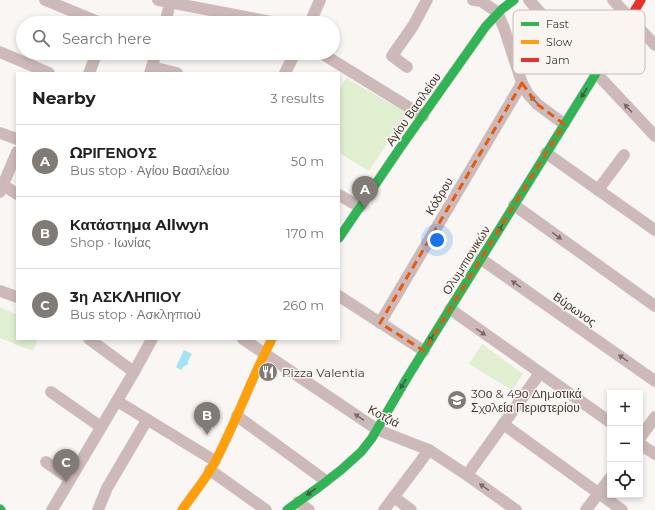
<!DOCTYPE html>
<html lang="en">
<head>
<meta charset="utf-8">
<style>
  body { margin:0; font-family:Montserrat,sans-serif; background:#f2f2f2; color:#222 }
  .controls { position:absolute; right:12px; bottom:12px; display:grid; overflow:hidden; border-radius:0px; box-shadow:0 2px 6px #0003 }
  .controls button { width:36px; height:36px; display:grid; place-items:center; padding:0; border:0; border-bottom:1px solid #e0e0e0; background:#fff; color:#222; font:20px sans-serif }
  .you { position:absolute; left:437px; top:240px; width:14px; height:14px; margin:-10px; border:3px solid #fff; border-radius:50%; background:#1a73e8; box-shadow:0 0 0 6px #1a73e833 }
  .badge { display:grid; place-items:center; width:26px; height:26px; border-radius:50%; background:#827a75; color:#fff; font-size:13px; font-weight:700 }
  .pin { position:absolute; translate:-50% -33px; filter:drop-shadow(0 1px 2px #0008) }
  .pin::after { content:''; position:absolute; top:21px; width:14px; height:12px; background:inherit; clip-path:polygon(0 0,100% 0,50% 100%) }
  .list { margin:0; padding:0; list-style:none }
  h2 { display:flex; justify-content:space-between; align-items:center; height:52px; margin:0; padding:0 16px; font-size:17px }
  h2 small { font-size:13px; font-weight:400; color:#767676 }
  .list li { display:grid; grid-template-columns:26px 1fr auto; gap:12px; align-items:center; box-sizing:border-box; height:72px; padding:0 16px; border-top:1px solid #e0e0e0 }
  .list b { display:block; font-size:15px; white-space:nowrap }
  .list p { margin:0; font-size:13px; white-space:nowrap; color:#767676 }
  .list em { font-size:13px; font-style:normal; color:#767676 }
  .icon { flex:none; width:22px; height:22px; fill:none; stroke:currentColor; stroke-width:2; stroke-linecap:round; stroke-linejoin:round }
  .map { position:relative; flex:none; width:655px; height:510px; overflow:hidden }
  .search { position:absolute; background:#fff; box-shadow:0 2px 6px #0003; left:16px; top:16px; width:324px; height:44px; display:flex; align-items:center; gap:10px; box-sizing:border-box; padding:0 14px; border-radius:22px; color:#767676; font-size:15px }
  .panel { position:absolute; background:#fff; box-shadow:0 2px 6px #0003; left:16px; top:72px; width:324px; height:268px; border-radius:0px }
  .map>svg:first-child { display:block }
  .green { fill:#dfefd0 }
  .water { fill:#a4e2f6 }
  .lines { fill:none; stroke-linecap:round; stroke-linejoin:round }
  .street-casing { stroke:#d4d0ce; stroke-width:12 }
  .fast-casing { stroke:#d4d0ce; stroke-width:10 }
  .slow-casing { stroke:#d4d0ce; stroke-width:10 }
  .jam-casing { stroke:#d4d0ce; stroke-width:10 }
  .street { stroke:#cdb9b8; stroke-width:11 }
  .fast { stroke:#30b455; stroke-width:9 }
  .slow { stroke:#ff9f0a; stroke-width:9 }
  .jam { stroke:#e5322d; stroke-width:9 }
  .oneway { fill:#3d5c3c }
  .oneway2 { fill:#7a6b67 }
  .marked { fill:none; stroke:#e8590c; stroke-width:3; stroke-dasharray:8 5; stroke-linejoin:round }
  .labels { text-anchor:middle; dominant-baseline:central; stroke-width:3; stroke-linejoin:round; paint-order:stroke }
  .street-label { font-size:12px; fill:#423731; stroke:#fbf5f2 }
  .poi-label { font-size:12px; fill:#423731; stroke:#fbf5f2; text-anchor:start }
  .key { fill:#fbf5f2; stroke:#c4bcb8; stroke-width:1 }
  .key-label { font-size:11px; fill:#423731 }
</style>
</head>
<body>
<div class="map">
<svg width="655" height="510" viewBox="0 0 655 510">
  <rect width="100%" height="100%" fill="#f9f6f4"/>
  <g class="green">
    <path d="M 346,78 L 407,113 L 369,171 L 339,153 L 339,90 Z"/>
    <path d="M 0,307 L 17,315 L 17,339 L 38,339 L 33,351 L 0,338 Z"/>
    <path d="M 482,344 L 523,374 L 512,390 L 469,364 Z"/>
  </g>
  <path class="water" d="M 184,350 L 192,354 L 188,361 L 188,364 L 183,367 L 181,370 L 176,367 Z"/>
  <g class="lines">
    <defs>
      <g id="street">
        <path d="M 45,0 L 101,23"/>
        <path d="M 158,0 L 277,23"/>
        <path d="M 473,0 L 481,1 L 497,12 L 504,28 L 522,83 L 528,94 L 537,104 L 564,124"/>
        <path d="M 529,0 L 553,27 L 655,136"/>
        <path d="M 613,0 L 655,45"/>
        <path d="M 165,23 L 171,0"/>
        <path d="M 310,23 L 320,0"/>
        <path d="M 0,52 L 49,73"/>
        <path d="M 321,53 L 423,116"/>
        <path d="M 152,67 L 177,73"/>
        <path d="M 407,67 L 392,56 L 413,26 L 427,0"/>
        <path d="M 89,73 L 97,53"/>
        <path d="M 150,73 L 156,53"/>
        <path d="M 285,73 L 295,53"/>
        <path d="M 0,133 L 17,139"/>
        <path d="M 546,153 L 655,230"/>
        <path d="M 3,185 L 17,194"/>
        <path d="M 598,190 L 624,155"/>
        <path d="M 0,192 L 17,152"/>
        <path d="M 339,195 L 360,207"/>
        <path d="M 514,205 L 655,306"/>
        <path d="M 481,259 L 655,381"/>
        <path d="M 0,291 L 17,297"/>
        <path d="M 339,296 L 424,351"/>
        <path d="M 450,309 L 610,422"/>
        <path d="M 380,323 L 522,83"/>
        <path d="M 89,339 L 134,372"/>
        <path d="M 243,339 L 378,430 L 429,450 L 467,475 L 516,510"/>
        <path d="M 51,392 L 101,427"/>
        <path d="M 117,401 L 215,461"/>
        <path d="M 237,416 L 326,481"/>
        <path d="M 503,424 L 622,510"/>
        <path d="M 640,438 L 655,417"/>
        <path d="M 640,444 L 655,454"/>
        <path d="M 46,462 L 70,479"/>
        <path d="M 210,470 L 266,510"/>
        <path d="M 467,475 L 540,373"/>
        <path d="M 394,497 L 411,510"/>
        <path d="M 298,502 L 309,510"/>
        <path d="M 52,510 L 134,372 L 152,339"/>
        <path d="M 98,510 L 107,488 L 147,420"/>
        <path d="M 384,510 L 429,450"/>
        <path d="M 586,510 L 610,478"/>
      </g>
      <g id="fast">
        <path d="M 339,238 L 400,148 L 486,26 L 502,9 L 514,0"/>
        <path d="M 0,509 L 1,510"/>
        <path d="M 287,510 L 319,487 L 341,470 L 361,452 L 372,438 L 407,378 L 605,59"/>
      </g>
      <path id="slow" d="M 182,510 C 193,494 206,479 215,462 C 236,422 251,379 272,339"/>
      <path id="jam" d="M 605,59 L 641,0"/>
    </defs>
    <use href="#street" class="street-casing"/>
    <use href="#fast" class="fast-casing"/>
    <use href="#slow" class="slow-casing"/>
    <use href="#jam" class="jam-casing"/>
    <use href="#street" class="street"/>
    <use href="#fast" class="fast"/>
    <use href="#slow" class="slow"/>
    <use href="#jam" class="jam"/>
  </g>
  <defs><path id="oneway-solid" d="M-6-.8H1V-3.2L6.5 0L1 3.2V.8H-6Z"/></defs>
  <g class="oneway">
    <use href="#oneway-solid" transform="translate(584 93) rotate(122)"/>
    <use href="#oneway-solid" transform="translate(501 227) rotate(122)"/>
    <use href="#oneway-solid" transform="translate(432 337) rotate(122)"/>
    <use href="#oneway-solid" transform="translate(403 384) rotate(121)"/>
    <use href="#oneway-solid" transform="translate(311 492) rotate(144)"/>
  </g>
  <g class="oneway2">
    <use href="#oneway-solid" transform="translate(534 100) rotate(-135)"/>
    <use href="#oneway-solid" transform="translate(628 108) rotate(-133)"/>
    <use href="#oneway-solid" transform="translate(557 236) rotate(36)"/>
    <use href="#oneway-solid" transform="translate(516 284) rotate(-145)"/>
    <use href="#oneway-solid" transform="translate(481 332) rotate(35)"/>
    <use href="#oneway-solid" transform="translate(623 358) rotate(-145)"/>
    <use href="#oneway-solid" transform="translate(359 417) rotate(-146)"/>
    <use href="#oneway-solid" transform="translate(484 487) rotate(-145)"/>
  </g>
  <path class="marked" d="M 522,83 L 537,104 L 564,124 L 424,351 L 380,323 Z"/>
  <defs>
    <symbol id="restaurant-disc" viewBox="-11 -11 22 22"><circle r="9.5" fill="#827a75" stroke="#fbf5f2"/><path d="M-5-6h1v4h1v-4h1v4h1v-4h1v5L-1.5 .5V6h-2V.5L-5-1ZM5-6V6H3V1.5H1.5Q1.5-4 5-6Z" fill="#fff"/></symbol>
    <symbol id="school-disc" viewBox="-11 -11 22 22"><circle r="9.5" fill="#827a75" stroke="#fbf5f2"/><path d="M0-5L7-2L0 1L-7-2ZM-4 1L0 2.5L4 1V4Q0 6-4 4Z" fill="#fff"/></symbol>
  </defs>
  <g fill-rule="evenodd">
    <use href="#restaurant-disc" x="257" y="361" width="22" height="22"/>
    <use href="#school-disc" x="446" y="389" width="22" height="22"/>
  </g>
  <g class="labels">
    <g class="street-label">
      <text transform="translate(413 109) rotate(-55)">Αγίου Βασιλείου</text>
      <text transform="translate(439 196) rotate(-59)">Κόδρου</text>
      <text transform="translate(466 260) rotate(-58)">Ολυμπιονικών</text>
      <text transform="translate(575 309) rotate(35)">Βύρωνος</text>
      <text transform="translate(384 416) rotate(28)">Κοτζιά</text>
    </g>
    <g class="poi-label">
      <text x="282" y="372">Pizza Valentia</text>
      <text x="471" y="393">30ο &amp; 49ο Δημοτικά<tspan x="471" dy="14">Σχολεία Περιστερίου</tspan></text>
    </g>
  </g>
  <rect x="513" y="10" width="132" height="64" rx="6" class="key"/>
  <rect x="521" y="22" width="18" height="4" fill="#30b455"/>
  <rect x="521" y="40" width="18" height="4" fill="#ff9f0a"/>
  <rect x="521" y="58" width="18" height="4" fill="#e5322d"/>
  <g class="key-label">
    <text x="546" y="28">Fast</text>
    <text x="546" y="46">Slow</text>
    <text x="546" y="64">Jam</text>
  </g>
</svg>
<div class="controls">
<button>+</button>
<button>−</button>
<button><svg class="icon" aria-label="locate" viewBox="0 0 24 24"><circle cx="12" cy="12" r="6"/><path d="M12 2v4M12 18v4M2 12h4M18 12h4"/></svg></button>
</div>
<div class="you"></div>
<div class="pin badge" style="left:365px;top:209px">A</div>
<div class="pin badge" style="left:207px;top:435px">B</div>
<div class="pin badge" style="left:66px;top:482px">C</div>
<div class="search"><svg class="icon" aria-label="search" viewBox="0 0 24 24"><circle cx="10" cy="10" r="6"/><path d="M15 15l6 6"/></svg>Search here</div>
<section class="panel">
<h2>Nearby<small>3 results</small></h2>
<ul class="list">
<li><span class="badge">A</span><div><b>ΩΡΙΓΕΝΟΥΣ</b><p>Bus stop · Αγίου Βασιλείου</p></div><em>50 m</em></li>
<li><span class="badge">B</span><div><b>Κατάστημα Allwyn</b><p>Shop · Ιωνίας</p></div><em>170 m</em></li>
<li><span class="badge">C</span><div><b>3η ΑΣΚΛΗΠΙΟΥ</b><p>Bus stop · Ασκληπιού</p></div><em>260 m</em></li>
</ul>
</section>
</div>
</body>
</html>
